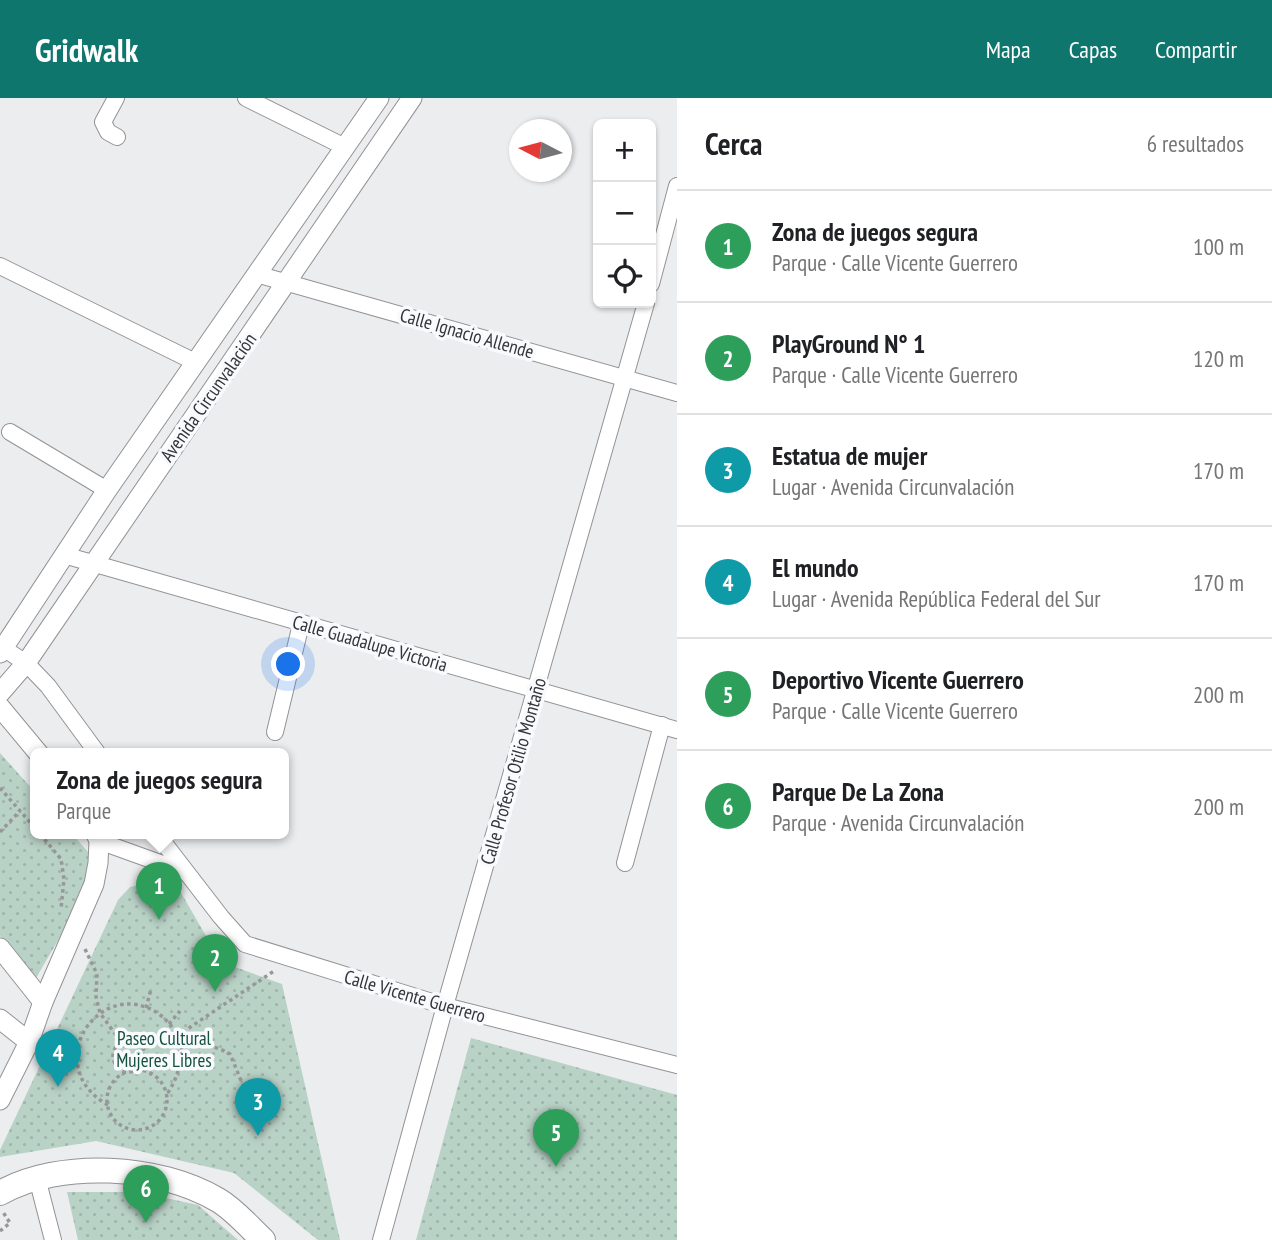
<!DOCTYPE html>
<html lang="es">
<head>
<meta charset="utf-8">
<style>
  body { margin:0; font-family:"PT Sans Narrow",sans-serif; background:#f2f2f2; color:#202124 }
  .controls { position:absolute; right:21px; top:21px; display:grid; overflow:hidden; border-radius:10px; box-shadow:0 2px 5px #0004 }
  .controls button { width:63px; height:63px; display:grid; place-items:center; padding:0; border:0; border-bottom:2px solid #e0e0e0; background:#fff; color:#202124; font:35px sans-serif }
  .compass { position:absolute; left:509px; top:21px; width:63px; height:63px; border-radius:50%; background:#fff; box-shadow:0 2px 5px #0004; rotate:276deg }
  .you { position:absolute; left:289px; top:567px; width:24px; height:24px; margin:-18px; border:5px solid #fff; border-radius:50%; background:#1a73e8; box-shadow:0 0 0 10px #1a73e833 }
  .badge { display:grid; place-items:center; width:46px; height:46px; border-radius:50%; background:#0f766e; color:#fff; font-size:23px; font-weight:700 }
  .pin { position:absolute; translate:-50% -58px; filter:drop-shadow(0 2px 4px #0008) }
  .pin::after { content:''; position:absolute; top:37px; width:24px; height:21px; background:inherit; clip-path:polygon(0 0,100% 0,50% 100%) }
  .popup { position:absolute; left:30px; top:650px; width:259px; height:91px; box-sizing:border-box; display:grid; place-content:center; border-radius:10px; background:#fff; filter:drop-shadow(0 2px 5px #0005); font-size:23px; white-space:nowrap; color:#757577 }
  .popup b { font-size:26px; color:#202124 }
  .popup::after { content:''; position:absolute; left:50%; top:100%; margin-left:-14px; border:14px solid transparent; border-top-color:#fff }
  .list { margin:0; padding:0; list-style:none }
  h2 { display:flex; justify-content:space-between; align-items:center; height:91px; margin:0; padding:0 28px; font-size:30px }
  h2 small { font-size:23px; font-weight:400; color:#757577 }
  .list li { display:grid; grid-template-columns:46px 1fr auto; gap:21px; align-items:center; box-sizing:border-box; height:112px; padding:0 28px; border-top:2px solid #e0e0e0 }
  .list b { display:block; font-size:26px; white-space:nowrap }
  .list p { margin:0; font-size:23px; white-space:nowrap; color:#757577 }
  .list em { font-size:23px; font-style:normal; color:#757577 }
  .icon { flex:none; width:38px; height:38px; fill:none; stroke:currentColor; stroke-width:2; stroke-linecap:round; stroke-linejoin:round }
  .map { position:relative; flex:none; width:677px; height:1142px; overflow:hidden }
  header { display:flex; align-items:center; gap:42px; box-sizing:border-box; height:98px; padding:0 35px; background:#0f766e; color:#fff }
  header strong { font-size:33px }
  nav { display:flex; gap:38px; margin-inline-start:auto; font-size:24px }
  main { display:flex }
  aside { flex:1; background:#fff }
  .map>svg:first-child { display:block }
  .park { fill:url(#park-dots) }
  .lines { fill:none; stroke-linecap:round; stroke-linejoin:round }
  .minor-casing { stroke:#939396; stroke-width:18 }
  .tertiary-casing { stroke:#939396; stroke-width:21 }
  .primary-casing { stroke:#939396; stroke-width:26 }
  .path { stroke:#979799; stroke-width:3.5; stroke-dasharray:3.5 3.5; stroke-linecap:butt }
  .minor { stroke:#fff; stroke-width:16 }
  .tertiary { stroke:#fff; stroke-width:19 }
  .primary { stroke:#fff; stroke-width:24 }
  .labels { text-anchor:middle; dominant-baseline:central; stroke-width:7; stroke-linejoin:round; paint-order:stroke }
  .street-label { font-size:19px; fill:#353536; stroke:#f9fafd }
  .park-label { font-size:19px; fill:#15523c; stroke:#f9fafd }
</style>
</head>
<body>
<header>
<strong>Gridwalk</strong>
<nav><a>Mapa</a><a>Capas</a><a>Compartir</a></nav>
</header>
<main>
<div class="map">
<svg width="677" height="1142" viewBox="0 0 677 1142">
  <defs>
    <pattern id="park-dots" width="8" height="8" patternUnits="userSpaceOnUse" patternTransform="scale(1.75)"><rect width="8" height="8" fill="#b9d2c6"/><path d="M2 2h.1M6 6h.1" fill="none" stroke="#a0b5ab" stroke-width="1.8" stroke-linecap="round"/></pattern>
  </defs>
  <rect width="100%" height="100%" fill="#ecedef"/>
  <g class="park">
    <path d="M 0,655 L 35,694 L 35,736 L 72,736 L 91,757 C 86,802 57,843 35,882 L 0,838 Z"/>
    <path d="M 153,784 L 180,793 L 221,864 L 282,886 L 340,1142 L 318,1142 L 234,1075 L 96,1043 L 0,1059 L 0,1052 L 118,802 L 130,789 Z"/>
    <path d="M 471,940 L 677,997 L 677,1142 L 416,1142 Z"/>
    <path d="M 67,1094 L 138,1094 L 198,1107 L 238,1142 L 78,1142 Z"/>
  </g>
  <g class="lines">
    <defs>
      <g id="minor">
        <path d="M 116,0 L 103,24 L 108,34 L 117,39"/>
        <path d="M 246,0 L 345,49"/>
        <path d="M 0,168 L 195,264"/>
        <path d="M 256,176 L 677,295"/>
        <path d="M 651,186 L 677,88"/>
        <path d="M 10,334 L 107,392"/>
        <path d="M 64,457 L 677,632"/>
        <path d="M 3,550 L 26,565 L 48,588 L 98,656"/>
        <path d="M 275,634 L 301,526"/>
        <path d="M 157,736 L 221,819 L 245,846 L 445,908 L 677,967"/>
        <path d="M 99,743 L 185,774"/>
        <path d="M 625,765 L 662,627"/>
        <path d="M 37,1080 L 53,1142"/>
        <path d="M 381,1142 L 445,908 L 646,205"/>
      </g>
      <g id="tertiary">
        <path d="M 0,555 L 107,392 L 379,0"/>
        <path d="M 0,595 L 26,565 L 412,0"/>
        <path d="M 0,609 L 39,656"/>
        <path d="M 0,850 L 43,904"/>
        <path d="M 0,921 L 29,944"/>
        <path d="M 0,1002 L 29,944 L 43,904 L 94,786 L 98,765 L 99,743 L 96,736"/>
      </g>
      <path id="primary" d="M 0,1095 C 61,1061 159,1067 218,1102 C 235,1112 249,1129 263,1142"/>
    </defs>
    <use href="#minor" class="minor-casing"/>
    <use href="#tertiary" class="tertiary-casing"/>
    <use href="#primary" class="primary-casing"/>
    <g class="path">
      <path d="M 0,690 L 35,730"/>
      <path d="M 0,734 L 20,713"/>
      <path d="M 40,736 L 61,761 L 64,781 L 61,811"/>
      <path d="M 85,851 L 97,876 L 96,899 L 100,915 L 121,944"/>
      <path d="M 146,910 L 151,891"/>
      <path d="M 169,926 L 180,913"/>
      <path d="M 177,938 L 274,873"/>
      <circle cx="129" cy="958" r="16"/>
      <path d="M 180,950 C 199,946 213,946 230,956 L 255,1016"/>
      <circle cx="137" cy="1002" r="30"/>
      <path d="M 108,1007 C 90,997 77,981 77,959 C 77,947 82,934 90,925 C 131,876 212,930 167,996"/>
      <path d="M 0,1133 L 10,1125 L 3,1114"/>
    </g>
    <use href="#minor" class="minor"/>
    <use href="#tertiary" class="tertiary"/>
    <use href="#primary" class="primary"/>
  </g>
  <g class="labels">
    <g class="street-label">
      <text transform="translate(467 235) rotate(16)">Calle Ignacio Allende</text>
      <text transform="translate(208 299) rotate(-55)">Avenida Circunvalación</text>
      <text transform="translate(370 545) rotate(16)">Calle Guadalupe Victoria</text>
      <text transform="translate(513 673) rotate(-74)">Calle Profesor Otilio Montaño</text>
      <text transform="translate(415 898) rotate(16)">Calle Vicente Guerrero</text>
    </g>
    <g class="park-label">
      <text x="164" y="940">Paseo Cultural<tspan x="164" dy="22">Mujeres Libres</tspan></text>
    </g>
  </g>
</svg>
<div class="controls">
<button>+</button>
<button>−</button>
<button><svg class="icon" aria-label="locate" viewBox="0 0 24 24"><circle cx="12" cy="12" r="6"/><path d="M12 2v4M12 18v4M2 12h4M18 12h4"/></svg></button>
</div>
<svg class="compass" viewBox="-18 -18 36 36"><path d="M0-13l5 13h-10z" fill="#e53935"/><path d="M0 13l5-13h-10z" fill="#757577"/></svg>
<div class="you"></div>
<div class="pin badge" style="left:159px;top:822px;background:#2e9e5b">1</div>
<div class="popup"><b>Zona de juegos segura</b>Parque</div>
<div class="pin badge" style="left:215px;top:894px;background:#2e9e5b">2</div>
<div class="pin badge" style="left:258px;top:1038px;background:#0f9aa8">3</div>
<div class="pin badge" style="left:58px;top:989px;background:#0f9aa8">4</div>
<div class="pin badge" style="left:556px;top:1069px;background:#2e9e5b">5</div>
<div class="pin badge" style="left:146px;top:1125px;background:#2e9e5b">6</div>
</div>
<aside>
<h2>Cerca<small>6 resultados</small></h2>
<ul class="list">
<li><span class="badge" style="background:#2e9e5b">1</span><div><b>Zona de juegos segura</b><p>Parque · Calle Vicente Guerrero</p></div><em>100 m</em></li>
<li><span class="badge" style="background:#2e9e5b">2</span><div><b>PlayGround N° 1</b><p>Parque · Calle Vicente Guerrero</p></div><em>120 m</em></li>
<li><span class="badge" style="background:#0f9aa8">3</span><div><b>Estatua de mujer</b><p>Lugar · Avenida Circunvalación</p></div><em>170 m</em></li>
<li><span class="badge" style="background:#0f9aa8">4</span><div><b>El mundo</b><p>Lugar · Avenida República Federal del Sur</p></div><em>170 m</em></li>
<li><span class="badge" style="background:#2e9e5b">5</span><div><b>Deportivo Vicente Guerrero</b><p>Parque · Calle Vicente Guerrero</p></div><em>200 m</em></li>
<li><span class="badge" style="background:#2e9e5b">6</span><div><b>Parque De La Zona</b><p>Parque · Avenida Circunvalación</p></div><em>200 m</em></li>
</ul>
</aside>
</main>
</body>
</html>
